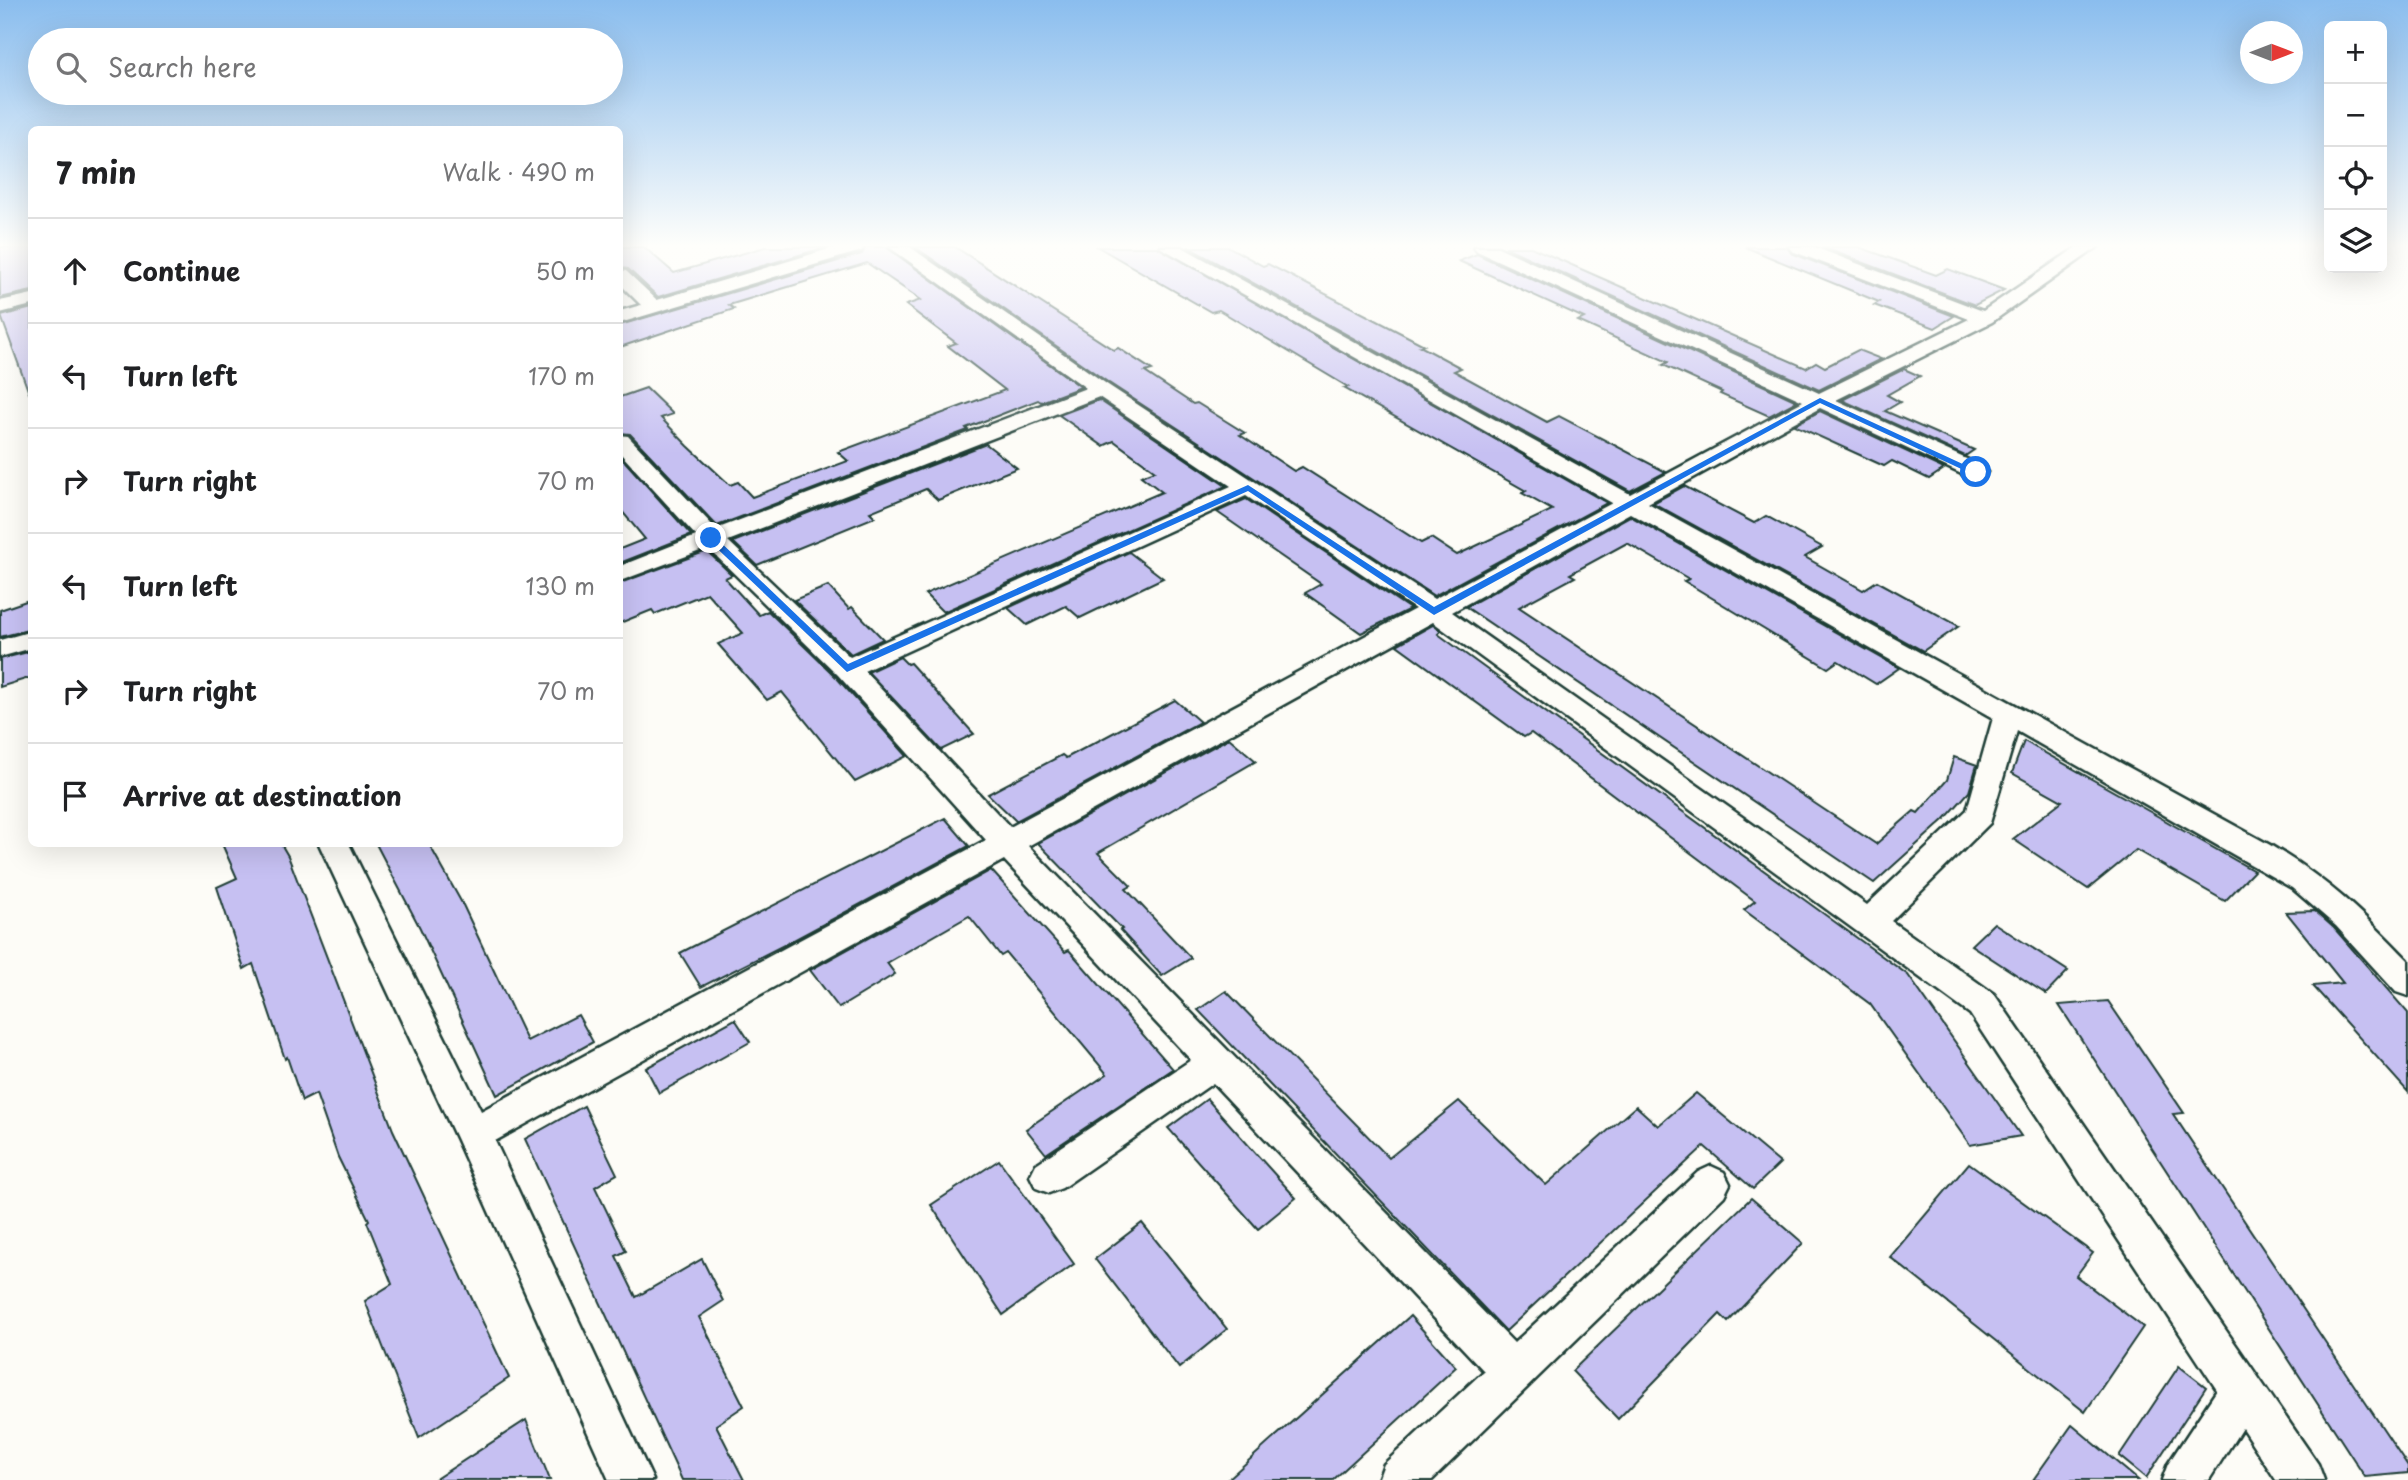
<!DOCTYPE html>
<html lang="en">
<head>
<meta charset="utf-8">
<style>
  body { margin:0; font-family:"Playpen Sans",sans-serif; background:#f2f2f2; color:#202124 }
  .controls { position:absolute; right:21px; top:21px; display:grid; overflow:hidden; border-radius:10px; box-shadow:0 7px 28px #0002 }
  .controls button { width:63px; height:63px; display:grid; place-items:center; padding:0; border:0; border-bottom:2px solid #e0e0e0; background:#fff; color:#202124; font:35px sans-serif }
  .compass { position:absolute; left:2240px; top:21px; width:63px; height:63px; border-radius:50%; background:#fff; box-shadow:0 7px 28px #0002; rotate:90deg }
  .stop { position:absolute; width:21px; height:21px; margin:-16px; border:5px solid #1a73e8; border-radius:50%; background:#fff }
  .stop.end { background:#1a73e8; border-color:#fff; box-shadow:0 2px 7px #0008 }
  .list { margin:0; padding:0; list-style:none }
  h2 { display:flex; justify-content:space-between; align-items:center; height:91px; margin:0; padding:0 28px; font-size:30px }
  h2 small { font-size:23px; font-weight:400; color:#757577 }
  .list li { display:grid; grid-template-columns:46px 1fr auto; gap:21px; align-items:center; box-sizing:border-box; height:105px; padding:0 28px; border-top:2px solid #e0e0e0 }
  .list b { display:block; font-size:26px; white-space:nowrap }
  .list em { font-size:23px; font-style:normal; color:#757577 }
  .icon { flex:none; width:38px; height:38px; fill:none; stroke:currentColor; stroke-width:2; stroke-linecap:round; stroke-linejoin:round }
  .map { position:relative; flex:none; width:2408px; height:1480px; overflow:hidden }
  .search { position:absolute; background:#fff; box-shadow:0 7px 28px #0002; left:28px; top:28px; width:595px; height:77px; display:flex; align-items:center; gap:18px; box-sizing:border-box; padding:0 24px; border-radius:38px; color:#757577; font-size:26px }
  .panel { position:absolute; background:#fff; box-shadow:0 7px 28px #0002; left:28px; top:126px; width:595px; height:721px; border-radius:10px }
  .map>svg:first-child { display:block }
  .building { fill:#c6c0f2; stroke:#1f3d34; stroke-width:2 }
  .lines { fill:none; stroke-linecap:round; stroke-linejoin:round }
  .street-casing { stroke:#1f3d34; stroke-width:5 }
  .street { fill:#fdfcf7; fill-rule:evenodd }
  .route { fill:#1a73e8 }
</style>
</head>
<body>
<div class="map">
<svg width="2408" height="1480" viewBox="0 0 2408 1480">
  <rect width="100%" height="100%" fill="#fdfcf7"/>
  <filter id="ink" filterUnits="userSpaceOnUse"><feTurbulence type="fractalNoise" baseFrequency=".0143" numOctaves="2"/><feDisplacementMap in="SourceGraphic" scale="14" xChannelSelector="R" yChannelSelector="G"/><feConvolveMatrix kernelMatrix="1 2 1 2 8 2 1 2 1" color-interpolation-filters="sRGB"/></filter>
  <g filter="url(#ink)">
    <g class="building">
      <path d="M 0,247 L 32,247 L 32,291 L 0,298 Z"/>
      <path d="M 620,247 L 644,247 L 674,273 L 765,247 L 826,247 L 658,297 L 628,269 L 620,268 Z"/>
      <path d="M 866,247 L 886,247 L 1081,387 L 1041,402 L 1038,400 L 966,428 L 968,430 L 717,526 L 630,434 L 620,433 L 620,397 L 646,388 L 673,414 L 661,418 L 688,446 L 730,485 L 738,482 L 752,497 L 848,461 L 838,452 L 1005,390 L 948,346 L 956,343 L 906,305 L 921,300 L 867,263 L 729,305 L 734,309 L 620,347 L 620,325 L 862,254 Z"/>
      <path d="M 915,247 L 955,247 L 1114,350 L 1118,348 L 1152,370 L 1145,372 L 1193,404 L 1197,403 L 1245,433 L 1240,435 L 1294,471 L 1302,467 L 1421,543 L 1431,538 L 1457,555 L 1552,510 L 1522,493 L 1526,491 L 1344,388 L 1348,387 L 1219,310 L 1211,312 L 1098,247 L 1158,247 L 1607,503 L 1434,596 L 1109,383 Z"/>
      <path d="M 1188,247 L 1229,247 L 1263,266 L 1268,264 L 1424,345 L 1420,346 L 1461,368 L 1454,371 L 1547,422 L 1559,416 L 1666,472 L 1630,491 Z"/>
      <path d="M 1505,247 L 1531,247 L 1806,368 L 1816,362 L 1825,367 L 1858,350 L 1881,359 L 1819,390 Z"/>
      <path d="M 1745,247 L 1787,247 L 1791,253 L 1954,316 L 1935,328 L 1874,305 L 1879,302 Z"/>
      <path d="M 1822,247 L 1859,247 L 1936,275 L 1948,269 L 2004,290 L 1975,305 Z"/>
      <path d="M 1477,254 L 1797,401 L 1769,416 L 1720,394 L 1722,392 L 1663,365 L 1668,362 L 1578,321 L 1584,318 L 1459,261 Z"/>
      <path d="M 32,308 L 32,392 L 29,393 L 1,316 Z"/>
      <path d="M 1904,369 L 1920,376 L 1887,395 L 1900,402 L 1885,411 L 1974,450 L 1965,456 L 1842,400 Z"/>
      <path d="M 1099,400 L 1226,486 L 943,612 L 925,594 L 1162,492 L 1141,476 L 1155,471 L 1114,441 L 1103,446 L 1059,415 Z"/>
      <path d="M 1820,411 L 1944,469 L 1929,479 L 1892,461 L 1884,466 L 1794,425 Z"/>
      <path d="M 986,444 L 1017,468 L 938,500 L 926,489 L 870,512 L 875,517 L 757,565 L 733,542 Z"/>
      <path d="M 620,456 L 691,535 L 620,563 L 620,549 L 645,539 L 620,509 Z"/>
      <path d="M 1684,486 L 1754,523 L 1766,516 L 1822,547 L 1805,557 L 1863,590 L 1877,581 L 1959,626 L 1923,651 L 1653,503 Z"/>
      <path d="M 1246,499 L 1410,609 L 1361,633 L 1305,593 L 1321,584 L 1217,512 Z"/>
      <path d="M 1630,516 L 1899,668 L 1876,684 L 1838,661 L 1828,668 L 1684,581 L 1689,579 L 1627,543 L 1570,574 L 1575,577 L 1519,607 L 1876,844 L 1914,811 L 1918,813 L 1947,780 L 1954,757 L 1977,765 L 1969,792 L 1944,820 L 1874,883 L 1466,607 Z"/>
      <path d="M 707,551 L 732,575 L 725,578 L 759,615 L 768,611 L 836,677 L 907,756 L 855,782 L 782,692 L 767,700 L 718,644 L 743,633 L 707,593 L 655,614 L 652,610 L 620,623 L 620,583 Z"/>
      <path d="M 1129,552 L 1163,578 L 1080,618 L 1066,606 L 1027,625 L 1008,608 Z"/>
      <path d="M 828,586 L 849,609 L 852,607 L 883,639 L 851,654 L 794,600 Z"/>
      <path d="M 32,599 L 32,629 L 0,637 L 0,610 Z"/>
      <path d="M 1433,625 L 1441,631 L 1438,634 L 1908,975 L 2021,1136 L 1970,1145 L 1870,1004 L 1744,910 L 1755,901 L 1531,733 L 1524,737 L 1397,645 Z"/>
      <path d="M 32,651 L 32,677 L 0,687 L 0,659 Z"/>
      <path d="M 900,657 L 907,664 L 910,663 L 974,734 L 941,750 L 868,672 Z"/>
      <path d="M 1175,700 L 1200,722 L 1016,821 L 988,794 L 1062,755 L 1066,758 Z"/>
      <path d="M 1229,738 L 1256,761 L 1098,853 L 1131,886 L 1126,889 L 1191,958 L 1162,976 L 1120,930 L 1122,929 L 1038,843 Z"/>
      <path d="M 2024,741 L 2152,813 L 2254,871 L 2225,901 L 2136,850 L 2088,889 L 2013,839 L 2062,801 L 2012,773 Z"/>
      <path d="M 945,818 L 969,846 L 790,942 L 701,987 L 680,953 Z"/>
      <path d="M 222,844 L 281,844 L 288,856 L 393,1130 L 509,1378 L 419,1438 L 365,1301 L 392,1284 L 367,1222 L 369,1220 L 338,1157 L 316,1094 L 302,1101 L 287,1057 L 285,1059 L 253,964 L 244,969 L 217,887 L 237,878 Z"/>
      <path d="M 376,844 L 429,844 L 463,905 L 527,1041 L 578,1015 L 593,1042 L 497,1095 L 420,928 Z"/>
      <path d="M 991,870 L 1065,952 L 1069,950 L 1173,1069 L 1046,1154 L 1026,1129 L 1107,1074 L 1006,953 L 1001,956 L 969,916 L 887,963 L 895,974 L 839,1008 L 810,970 Z"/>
      <path d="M 2315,911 L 2334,928 L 2408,1013 L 2408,1092 L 2313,986 L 2343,983 L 2286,912 Z"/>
      <path d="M 1994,923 L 2068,971 L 2046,994 L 1971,945 Z"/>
      <path d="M 1226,991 L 1389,1158 L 1459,1101 L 1546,1185 L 1636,1106 L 1658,1126 L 1696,1093 L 1780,1163 L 1753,1189 L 1704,1146 L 1506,1331 L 1198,1010 Z"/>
      <path d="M 2108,1001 L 2184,1113 L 2173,1114 L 2408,1466 L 2408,1473 L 2365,1477 L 2059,1005 Z"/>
      <path d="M 735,1019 L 750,1042 L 659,1093 L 646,1068 Z"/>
      <path d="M 1207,1099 L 1296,1198 L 1258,1229 L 1168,1128 Z"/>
      <path d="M 584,1106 L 617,1174 L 595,1187 L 626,1251 L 616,1256 L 636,1297 L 702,1259 L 723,1301 L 699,1317 L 744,1406 L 716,1425 L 744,1480 L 682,1480 L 525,1139 Z"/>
      <path d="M 999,1160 L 1074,1264 L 1003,1315 L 931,1205 Z"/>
      <path d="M 1969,1163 L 2093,1253 L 2076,1276 L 2143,1327 L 2085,1412 L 1890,1257 Z"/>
      <path d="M 1751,1198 L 1803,1243 L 1728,1322 L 1720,1314 L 1618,1419 L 1572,1371 Z"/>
      <path d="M 1142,1223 L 1227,1329 L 1179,1368 L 1095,1259 Z"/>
      <path d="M 1410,1316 L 1456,1367 L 1333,1480 L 1227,1480 Z"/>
      <path d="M 2179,1366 L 2206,1387 L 2146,1478 L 2119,1456 Z"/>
      <path d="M 526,1420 L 550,1480 L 434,1480 Z"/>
      <path d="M 2072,1425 L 2138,1480 L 2033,1480 Z"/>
    </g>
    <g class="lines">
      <defs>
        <g id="street">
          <path d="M 836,247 L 864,247 L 861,251 L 620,323 L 620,311 L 641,305 L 620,284 L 620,270 L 626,271 L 657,300 Z"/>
          <path d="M 889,247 L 910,247 L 1108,385 L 1434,599 L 1612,503 L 1160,247 L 1182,247 L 1630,494 L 1803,401 L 1477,251 L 1474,247 L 1498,247 L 1819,393 L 1969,319 L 1792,251 L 1789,247 L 1814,247 L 1983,311 L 2077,247 L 2098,247 L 1992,322 L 1836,400 L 1984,467 L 1987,472 L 1984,477 L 1968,477 L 1820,408 L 1648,503 L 2270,845 C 2328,880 2362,912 2408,960 L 2408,996 L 2396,992 L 2336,926 L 2292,888 L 2017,731 L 1990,823 L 1891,921 L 1994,994 L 2318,1464 L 2324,1480 L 2276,1480 L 2242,1428 L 2209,1480 L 2162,1480 L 2168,1464 L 2217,1390 L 1970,1014 L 1433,622 L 1028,846 L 1514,1343 L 1698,1172 L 1711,1166 L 1724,1172 L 1730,1184 L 1724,1196 L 1432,1480 L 1378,1480 L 1384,1464 L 1484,1371 L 1213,1083 L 1062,1188 L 1049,1193 L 1036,1188 L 1030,1176 L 1036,1164 L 1191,1060 L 1004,860 L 495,1141 L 653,1480 L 609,1480 L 457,1140 L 319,844 L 349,844 L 481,1111 L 986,840 L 838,675 L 708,548 L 620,581 L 620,566 L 696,536 L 620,453 L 620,435 L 628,436 L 716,529 L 1086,388 ZM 1099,397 L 1231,486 L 850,657 L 728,541 ZM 1246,496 L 1415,609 L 1010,827 L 864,671 ZM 1630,513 L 1993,718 L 1967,810 L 1867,905 L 1452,612 Z"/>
          <path d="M 32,294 L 32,305 L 0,313 L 0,301 Z"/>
          <path d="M 32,631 L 32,648 L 0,657 L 0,640 Z"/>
        </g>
      </defs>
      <use href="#street" class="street-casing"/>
      <use href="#street" class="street"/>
    </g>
  </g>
  <linearGradient id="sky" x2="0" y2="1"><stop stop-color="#8abdee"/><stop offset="0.54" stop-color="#fefefb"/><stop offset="1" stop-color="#fefefb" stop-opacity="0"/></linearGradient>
  <rect width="2408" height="454" fill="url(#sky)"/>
  <path class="route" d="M 1820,398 L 1980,472 L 1972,474 L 1820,403 L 1434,615 L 1248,491 L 847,672 L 706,538 L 714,536 L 848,664 L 1248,485 L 1434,607 Z"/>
</svg>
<div class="controls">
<button>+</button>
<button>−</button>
<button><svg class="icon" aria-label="locate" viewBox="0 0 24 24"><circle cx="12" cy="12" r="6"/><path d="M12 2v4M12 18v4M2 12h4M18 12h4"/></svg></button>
<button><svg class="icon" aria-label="layers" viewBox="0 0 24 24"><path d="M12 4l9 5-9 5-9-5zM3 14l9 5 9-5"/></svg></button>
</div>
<svg class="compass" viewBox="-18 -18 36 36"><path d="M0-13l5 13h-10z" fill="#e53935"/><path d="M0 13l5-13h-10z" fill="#757577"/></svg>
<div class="stop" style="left:1976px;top:472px"></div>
<div class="stop end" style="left:711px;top:538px"></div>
<div class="search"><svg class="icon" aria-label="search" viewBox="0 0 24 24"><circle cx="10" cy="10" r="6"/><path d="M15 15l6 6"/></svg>Search here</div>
<section class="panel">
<h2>7 min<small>Walk · 490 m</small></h2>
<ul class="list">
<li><svg class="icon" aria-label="ahead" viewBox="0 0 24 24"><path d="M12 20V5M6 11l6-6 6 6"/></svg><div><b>Continue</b></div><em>50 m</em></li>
<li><svg class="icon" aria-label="left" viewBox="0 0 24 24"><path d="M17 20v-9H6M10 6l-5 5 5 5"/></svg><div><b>Turn left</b></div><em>170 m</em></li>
<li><svg class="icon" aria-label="right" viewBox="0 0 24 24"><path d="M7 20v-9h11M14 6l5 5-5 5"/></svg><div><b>Turn right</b></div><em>70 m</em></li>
<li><svg class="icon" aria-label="left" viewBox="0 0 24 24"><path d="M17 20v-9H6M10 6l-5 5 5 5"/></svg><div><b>Turn left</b></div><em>130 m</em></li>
<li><svg class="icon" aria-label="right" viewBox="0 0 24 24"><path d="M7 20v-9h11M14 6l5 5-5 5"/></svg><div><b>Turn right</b></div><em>70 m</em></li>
<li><svg class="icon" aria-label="arrive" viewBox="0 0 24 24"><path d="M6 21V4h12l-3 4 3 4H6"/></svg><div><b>Arrive at destination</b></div></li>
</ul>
</section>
</div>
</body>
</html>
